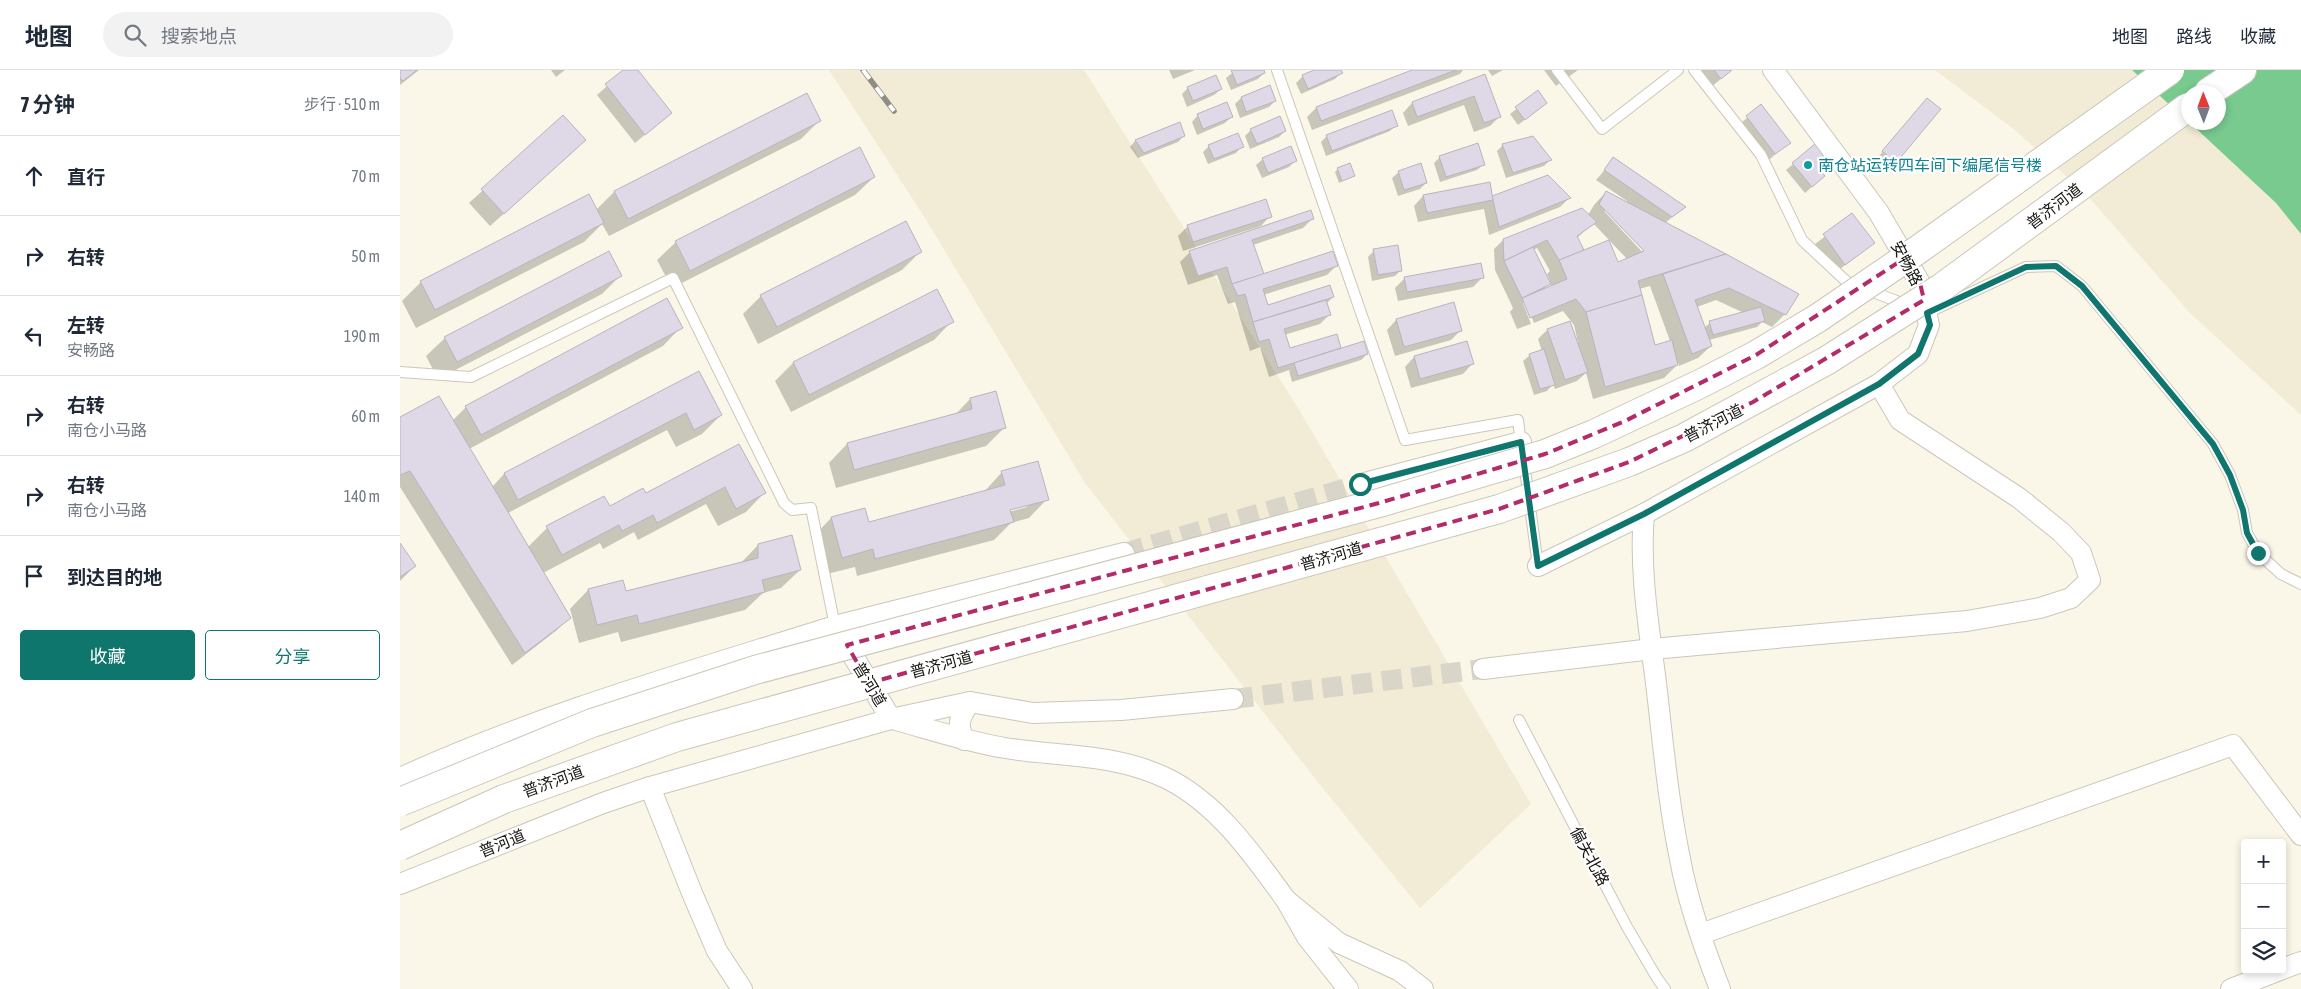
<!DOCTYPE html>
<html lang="zh">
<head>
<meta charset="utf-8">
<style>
  body { margin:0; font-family:"Asap Condensed","Noto Sans SC",sans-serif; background:#f2f2f3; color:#1f2937 }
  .controls { position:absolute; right:15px; bottom:15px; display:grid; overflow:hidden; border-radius:5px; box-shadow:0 2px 8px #0003 }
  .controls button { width:45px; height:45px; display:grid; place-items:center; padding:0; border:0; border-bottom:1px solid #e0e1e3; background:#fff; color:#1f2937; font:25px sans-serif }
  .compass { position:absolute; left:1781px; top:15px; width:45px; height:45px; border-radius:50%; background:#fff; box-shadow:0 2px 8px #0003; rotate:359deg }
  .stop { position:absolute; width:15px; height:15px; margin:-11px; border:4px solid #0f766e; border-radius:50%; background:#fff }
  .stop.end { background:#0f766e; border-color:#fff; box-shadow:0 1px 5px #0008 }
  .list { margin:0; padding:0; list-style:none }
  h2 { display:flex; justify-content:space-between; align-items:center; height:65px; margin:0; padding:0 20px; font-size:21px }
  h2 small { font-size:16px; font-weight:400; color:#747a83 }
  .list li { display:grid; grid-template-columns:32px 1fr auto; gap:15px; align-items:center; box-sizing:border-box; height:80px; padding:0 20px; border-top:1px solid #e0e1e3 }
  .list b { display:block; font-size:19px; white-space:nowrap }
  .list p { margin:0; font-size:16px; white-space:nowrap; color:#747a83 }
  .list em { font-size:16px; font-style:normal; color:#747a83 }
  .actions { display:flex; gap:10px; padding:15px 20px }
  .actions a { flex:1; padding:11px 0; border:1px solid #0f766e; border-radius:5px; text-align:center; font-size:18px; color:#0f766e }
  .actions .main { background:#0f766e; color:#fff }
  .icon { flex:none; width:28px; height:28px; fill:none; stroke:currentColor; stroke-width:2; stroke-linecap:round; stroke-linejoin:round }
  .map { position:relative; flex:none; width:1901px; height:919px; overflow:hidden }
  header { display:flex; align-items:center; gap:30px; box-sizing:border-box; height:70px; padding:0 25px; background:#fff; border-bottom:1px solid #e0e1e3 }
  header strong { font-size:24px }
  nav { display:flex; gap:28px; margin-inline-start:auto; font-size:18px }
  .search { width:350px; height:45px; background:#f2f2f3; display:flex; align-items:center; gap:12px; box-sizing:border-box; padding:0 18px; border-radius:28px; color:#747a83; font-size:19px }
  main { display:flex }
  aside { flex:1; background:#fff }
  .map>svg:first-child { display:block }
  .built { fill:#f2ebd5 }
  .forest { fill:#78ca8f }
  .shadow { fill:#0003; fill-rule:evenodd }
  .building { fill:#dfd8e6; stroke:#bab3c0 }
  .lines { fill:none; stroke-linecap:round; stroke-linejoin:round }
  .street-tunnel { stroke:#d9d5c8; stroke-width:20; stroke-dasharray:20 10; stroke-linecap:butt }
  .lane-casing { stroke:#cbc7b9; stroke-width:12 }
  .street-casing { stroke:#cbc7b9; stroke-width:22 }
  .highway-casing { stroke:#cbc7b9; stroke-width:30 }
  .lane { stroke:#fff; stroke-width:10 }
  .street { stroke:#fff; stroke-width:20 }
  .highway { stroke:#fff; stroke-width:28 }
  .rail-casing { stroke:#908e84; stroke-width:5.5 }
  .rail { stroke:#fff; stroke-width:4; stroke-dasharray:11; stroke-linecap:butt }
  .highway-bridge-casing { stroke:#cbc7b9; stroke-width:30; stroke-linecap:butt }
  .highway-bridge { stroke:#fff; stroke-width:28 }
  .route { stroke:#0f766e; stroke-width:6 }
  .marked { fill:none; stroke:#b42b6a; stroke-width:4; stroke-dasharray:10 6; stroke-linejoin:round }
  .culture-dot { fill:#0f9aa8; stroke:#fff; stroke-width:2 }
  .labels { text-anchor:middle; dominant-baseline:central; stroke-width:4.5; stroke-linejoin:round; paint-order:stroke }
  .culture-label { font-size:16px; fill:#0d838f; stroke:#fff; text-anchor:start }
  .street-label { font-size:16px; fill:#181712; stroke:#fff }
</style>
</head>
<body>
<header>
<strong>地图</strong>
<div class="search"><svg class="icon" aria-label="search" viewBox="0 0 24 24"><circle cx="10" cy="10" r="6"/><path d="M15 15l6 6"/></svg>搜索地点</div>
<nav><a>地图</a><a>路线</a><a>收藏</a></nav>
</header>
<main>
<aside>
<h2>7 分钟<small>步行 · 510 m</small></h2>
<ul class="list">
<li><svg class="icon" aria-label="ahead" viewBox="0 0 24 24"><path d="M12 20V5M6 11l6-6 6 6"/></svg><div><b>直行</b></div><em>70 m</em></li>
<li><svg class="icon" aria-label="right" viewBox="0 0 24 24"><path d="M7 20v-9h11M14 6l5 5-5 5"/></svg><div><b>右转</b></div><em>50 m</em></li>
<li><svg class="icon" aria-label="left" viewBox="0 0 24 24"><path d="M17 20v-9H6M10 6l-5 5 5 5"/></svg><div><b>左转</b><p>安畅路</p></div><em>190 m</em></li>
<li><svg class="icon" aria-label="right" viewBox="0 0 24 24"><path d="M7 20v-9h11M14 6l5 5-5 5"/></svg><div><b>右转</b><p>南仓小马路</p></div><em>60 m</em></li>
<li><svg class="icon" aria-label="right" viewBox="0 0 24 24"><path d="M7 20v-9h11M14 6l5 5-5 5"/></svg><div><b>右转</b><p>南仓小马路</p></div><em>140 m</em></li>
<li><svg class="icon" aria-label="arrive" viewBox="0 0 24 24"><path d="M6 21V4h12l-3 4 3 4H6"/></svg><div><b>到达目的地</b></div></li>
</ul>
<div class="actions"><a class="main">收藏</a><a>分享</a></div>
</aside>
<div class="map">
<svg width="1901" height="919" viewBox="0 0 1901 919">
  <rect width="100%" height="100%" fill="#fbf7e8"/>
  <g class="built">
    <path d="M 429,0 L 684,0 L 898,338 L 1131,734 L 1020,838 L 917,711 L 685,413 L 525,148 Z"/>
    <path d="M 1535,0 L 1732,0 L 1876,133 L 1901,164 L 1901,345 L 1791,244 L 1686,124 L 1615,60 Z"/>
  </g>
  <path class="forest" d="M 1732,0 L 1901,0 L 1901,164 L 1876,133 L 1789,52 L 1818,52 L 1818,22 L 1788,22 L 1788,52 Z"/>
  <g class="shadow">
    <path d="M 0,0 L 19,0 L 0,15 Z"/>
    <path d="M 151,0 L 165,0 L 156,7 Z"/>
    <path d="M 225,0 L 237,0 L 271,43 L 235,73 L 197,25 Z"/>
    <path d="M 769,0 L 795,0 L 773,9 Z"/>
    <path d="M 836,0 L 862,0 L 864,3 L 858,9 L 831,20 L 826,8 Z"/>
    <path d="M 917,0 L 940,0 L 941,3 L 935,9 L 901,24 L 896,13 L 902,7 Z"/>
    <path d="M 1016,0 L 1063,0 L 1060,4 L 912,60 L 907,47 L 916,38 Z"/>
    <path d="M 1088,0 L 1103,0 L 1092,6 Z"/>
    <path d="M 1144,0 L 1178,0 L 1156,16 Z"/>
    <path d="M 1298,0 L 1332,0 L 1311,17 Z"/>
    <path d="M 1085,6 L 1100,46 L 1090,56 L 1074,62 L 1064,35 L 1008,56 L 1003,43 L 1012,33 Z"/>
    <path d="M 788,18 L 821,19 L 814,25 L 787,37 L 782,24 Z"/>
    <path d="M 1138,22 L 1146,33 L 1118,55 L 1110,44 Z"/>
    <path d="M 406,25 L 420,50 L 401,69 L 209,166 L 202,154 L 184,172 L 16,258 L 2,231 L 21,212 L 196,140 L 214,122 Z"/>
    <path d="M 841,28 L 875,31 L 869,37 L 840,48 L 835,34 Z"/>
    <path d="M 1527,29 L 1495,92 L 1485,101 L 1474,92 Z"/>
    <path d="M 1361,36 L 1389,72 L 1369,90 L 1341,53 Z"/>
    <path d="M 798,45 L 831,47 L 825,53 L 797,65 L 792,52 Z"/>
    <path d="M 163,47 L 172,83 L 90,156 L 69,133 Z"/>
    <path d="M 779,53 L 784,66 L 778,72 L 738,88 L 730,77 L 735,71 Z"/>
    <path d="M 996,55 L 990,61 L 926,86 L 921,72 L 927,66 Z"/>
    <path d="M 851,60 L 885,61 L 879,67 L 850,79 L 845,66 Z"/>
    <path d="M 1103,75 L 1150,90 L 1144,96 L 1106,108 L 1097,81 Z"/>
    <path d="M 1416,75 L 1417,98 L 1424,106 L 1405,123 L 1386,100 Z"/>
    <path d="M 809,76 L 842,76 L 836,83 L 808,94 L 803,82 Z"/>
    <path d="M 1040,87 L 1084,94 L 1077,100 L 1040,112 L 1034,93 Z"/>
    <path d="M 863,89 L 895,91 L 889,97 L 862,108 L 856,95 Z"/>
    <path d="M 1214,89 L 1284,137 L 1264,154 L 1397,225 L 1385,244 L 1372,257 L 1362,252 L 1357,257 L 1309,270 L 1311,276 L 1298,288 L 1279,296 L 1279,293 L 1264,308 L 1193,329 L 1186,303 L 1177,311 L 1155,319 L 1153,314 L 1147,321 L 1134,325 L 1123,291 L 1130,285 L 1142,281 L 1138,269 L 1147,260 L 1169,252 L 1176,273 L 1178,273 L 1174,255 L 1163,241 L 1134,253 L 1126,233 L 1123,233 L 1131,254 L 1117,259 L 1110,242 L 1113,238 L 1095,200 L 1094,179 L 1103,170 L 1188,145 L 1194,135 L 1206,122 L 1226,133 L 1227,131 L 1196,110 ZM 1204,141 L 1207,141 L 1249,185 L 1247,187 ZM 1193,153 L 1227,189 L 1218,193 L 1182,180 L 1177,168 ZM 1137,178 L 1150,201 L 1147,204 L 1150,211 L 1148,212 L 1133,180 ZM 1150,213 L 1152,217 L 1142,221 ZM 1250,216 L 1270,271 L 1255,276 L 1239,219 ZM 1316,230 L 1344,243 L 1310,253 L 1304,258 L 1297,237 Z"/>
    <path d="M 938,99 L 953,106 L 939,113 L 935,102 Z"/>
    <path d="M 999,102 L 1026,113 L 1020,119 L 998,126 L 992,108 Z"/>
    <path d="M 474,107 L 455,125 L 272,218 L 257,190 L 276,172 Z"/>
    <path d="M 1023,126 L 1091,128 L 1169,128 L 1160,137 L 1089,165 L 1084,139 L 1018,152 L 1014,136 Z"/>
    <path d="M 1452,145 L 1473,173 L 1435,203 L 1414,175 Z"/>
    <path d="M 870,146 L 861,156 L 783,181 L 778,166 L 788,156 Z"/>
    <path d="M 912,149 L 903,158 L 853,175 L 863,205 L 936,196 L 927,205 L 863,225 L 867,236 L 933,227 L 926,234 L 929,245 L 920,254 L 884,265 L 889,280 L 940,278 L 937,281 L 967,284 L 961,290 L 892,312 L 889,300 L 869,307 L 860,277 L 850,281 L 835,232 L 828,234 L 817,205 L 788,215 L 780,192 L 790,182 Z"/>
    <path d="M 974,181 L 1001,200 L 995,206 L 972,211 L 968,187 Z"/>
    <path d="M 520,182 L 502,200 L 358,274 L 343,244 L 361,226 Z"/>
    <path d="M 221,205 L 202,224 L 38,309 L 26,286 L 45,268 Z"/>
    <path d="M 1005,208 L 1082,208 L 1073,217 L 998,231 L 995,218 Z"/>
    <path d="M 996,250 L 1061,260 L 1051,270 L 995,286 L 987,260 Z"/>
    <path d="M 552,251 L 534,270 L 391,342 L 375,311 L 393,293 Z"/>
    <path d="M 281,257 L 263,276 L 69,379 L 92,417 L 104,404 L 299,303 L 321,345 L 302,364 L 276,377 L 267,360 L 108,443 L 128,477 L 147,458 L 245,425 L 339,375 L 364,423 L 346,442 L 318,456 L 306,434 L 238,470 L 234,462 L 203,479 L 200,473 L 143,503 L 170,547 L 157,560 L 112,595 L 0,417 L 0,348 L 52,351 L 66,337 Z"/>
    <path d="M 1014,287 L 1072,294 L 1063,304 L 1011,318 L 1005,297 Z"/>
    <path d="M 570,329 L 604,358 L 586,376 L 436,418 L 429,393 L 447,374 L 555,345 Z"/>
    <path d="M 602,402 L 647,429 L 629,448 L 611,453 L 594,470 L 457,506 L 455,497 L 423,505 L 413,467 L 431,448 L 468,453 L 584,422 ZM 627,434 L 627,437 L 605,443 L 604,440 Z"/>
    <path d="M 0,475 L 15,496 L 0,511 Z"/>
    <path d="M 358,475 L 400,500 L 381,518 L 363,523 L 345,540 L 221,572 L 218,562 L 179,573 L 170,539 L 188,520 L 225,523 L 340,494 Z"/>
  </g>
  <g class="building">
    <path d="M 0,0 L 17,0 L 3,11 L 0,8 Z"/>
    <path d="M 223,0 L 238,0 L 272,43 L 245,65 L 205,14 Z"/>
    <path d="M 831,0 L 864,0 L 865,3 L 837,15 Z"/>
    <path d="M 914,0 L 941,0 L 943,3 L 908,19 L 902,5 Z"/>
    <path d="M 1012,0 L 1056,0 L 921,51 L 916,37 Z"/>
    <path d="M 1314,0 L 1332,0 L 1321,9 Z"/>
    <path d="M 1085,4 L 1101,47 L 1084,53 L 1074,26 L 1017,47 L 1012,32 Z"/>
    <path d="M 816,5 L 822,19 L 793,31 L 787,17 Z"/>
    <path d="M 870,15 L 876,31 L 846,42 L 841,27 Z"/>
    <path d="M 1138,20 L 1147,33 L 1125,50 L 1115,37 Z"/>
    <path d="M 407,23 L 421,51 L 228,149 L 214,121 Z"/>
    <path d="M 1527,28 L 1541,39 L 1496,93 L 1482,81 Z"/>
    <path d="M 827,32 L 833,47 L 803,59 L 797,44 Z"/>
    <path d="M 1361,34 L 1391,73 L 1375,84 L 1346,46 Z"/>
    <path d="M 992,40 L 998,56 L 932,81 L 926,65 Z"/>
    <path d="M 163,45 L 186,70 L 104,144 L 81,119 Z"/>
    <path d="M 880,46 L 886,61 L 857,74 L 850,59 Z"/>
    <path d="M 780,52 L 785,66 L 744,83 L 735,70 Z"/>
    <path d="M 838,63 L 844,77 L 814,89 L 808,75 Z"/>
    <path d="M 1133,66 L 1152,90 L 1113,103 L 1102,74 Z"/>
    <path d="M 1078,73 L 1085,95 L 1046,107 L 1039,86 Z"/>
    <path d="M 1416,73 L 1429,89 L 1419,98 L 1425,106 L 1412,117 L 1392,93 Z"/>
    <path d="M 891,76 L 897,91 L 868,103 L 862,88 Z"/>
    <path d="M 460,77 L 475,107 L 290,201 L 275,171 Z"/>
    <path d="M 1213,87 L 1286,137 L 1272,147 L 1204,100 Z"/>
    <path d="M 950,93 L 955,106 L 942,111 L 937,98 Z"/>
    <path d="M 1021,93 L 1027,113 L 1004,120 L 998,101 Z"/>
    <path d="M 1148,105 L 1171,128 L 1099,157 L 1092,126 Z"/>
    <path d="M 1090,112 L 1093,130 L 1027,143 L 1023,125 Z"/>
    <path d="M 1206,121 L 1326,184 L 1238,211 L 1242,225 L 1186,242 L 1176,229 L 1130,248 L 1122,228 L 1167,209 L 1159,190 L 1209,170 L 1218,192 L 1244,181 L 1199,134 Z"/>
    <path d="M 189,124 L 204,153 L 35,240 L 20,211 Z"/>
    <path d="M 866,129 L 872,147 L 793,172 L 787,155 Z"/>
    <path d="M 1182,138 L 1197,152 L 1177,166 L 1184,180 L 1159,190 L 1147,170 L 1104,191 L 1103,169 Z"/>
    <path d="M 911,140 L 914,149 L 852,170 L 864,204 L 832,214 L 827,197 L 798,206 L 789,181 Z"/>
    <path d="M 1452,143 L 1475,173 L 1445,195 L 1423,164 Z"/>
    <path d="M 506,151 L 522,182 L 377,257 L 360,225 Z"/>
    <path d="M 998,175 L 1002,201 L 978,205 L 973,179 Z"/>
    <path d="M 1133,177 L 1151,214 L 1122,228 L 1104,191 Z"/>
    <path d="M 209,181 L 222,206 L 57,292 L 44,267 Z"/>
    <path d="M 933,181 L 938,196 L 863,219 L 868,235 L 930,215 L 934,227 L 853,252 L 845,224 L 838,226 L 832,214 Z"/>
    <path d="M 1326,184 L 1399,224 L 1386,245 L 1329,218 L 1295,230 L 1312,276 L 1292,284 L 1263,204 Z"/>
    <path d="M 1081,193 L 1084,208 L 1007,222 L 1004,207 Z"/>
    <path d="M 537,219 L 554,252 L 409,325 L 393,292 Z"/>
    <path d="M 1242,225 L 1255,275 L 1272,270 L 1278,295 L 1205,317 L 1186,242 Z"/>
    <path d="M 267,228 L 283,258 L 81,365 L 65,336 Z"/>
    <path d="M 926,230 L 931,245 L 884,259 L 890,278 L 937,264 L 941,278 L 878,298 L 869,269 L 859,272 L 853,252 Z"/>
    <path d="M 1054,232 L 1062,261 L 1004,277 L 996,249 Z"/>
    <path d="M 1361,237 L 1365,251 L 1313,265 L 1309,251 Z"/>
    <path d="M 1170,251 L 1188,302 L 1165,310 L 1147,259 Z"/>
    <path d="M 964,271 L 968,284 L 898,306 L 894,293 Z"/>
    <path d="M 1067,271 L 1074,294 L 1020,309 L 1014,286 Z"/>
    <path d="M 1144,279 L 1155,315 L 1140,319 L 1129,284 Z"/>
    <path d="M 299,301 L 322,345 L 294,360 L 286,343 L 118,430 L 104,403 Z"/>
    <path d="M 596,321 L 606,358 L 454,400 L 447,373 L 572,339 L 570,328 Z"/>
    <path d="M 39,326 L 171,548 L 125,583 L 10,401 L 0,405 L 0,347 Z"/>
    <path d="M 339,374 L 366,423 L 336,439 L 325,417 L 257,453 L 253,445 L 222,461 L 219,455 L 162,485 L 146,456 L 204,426 L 210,436 L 243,418 L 246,423 Z"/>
    <path d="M 638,391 L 649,430 L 610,440 L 614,452 L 475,489 L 473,479 L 442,488 L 431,447 L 465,438 L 469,452 L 605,415 L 601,401 Z"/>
    <path d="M 392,465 L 401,500 L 362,510 L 365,522 L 239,554 L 237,545 L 197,555 L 188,519 L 223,510 L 226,521 L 358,488 L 358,474 Z"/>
    <path d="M 0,473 L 16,496 L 0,507 Z"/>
  </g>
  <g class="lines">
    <g class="street-tunnel">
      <path d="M 724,483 L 961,414"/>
      <path d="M 833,629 L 1083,599"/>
    </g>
    <defs>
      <g id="lane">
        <path d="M 877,0 L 1005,370 L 1118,350 L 1121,375"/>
        <path d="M 1157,0 L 1202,59 L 1278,0"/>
        <path d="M 1294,0 L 1361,85 L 1402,170 L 1447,212 L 1507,235"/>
        <path d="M 1523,242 L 1527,243 L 1626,197 L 1656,196 L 1682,216 L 1813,374 L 1830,405 L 1843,440 L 1847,463 L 1858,483 L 1881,504 L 1901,514"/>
        <path d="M 0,302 L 71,307 L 273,208 L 384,433 L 392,440 L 411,438 L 435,556"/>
        <path d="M 1124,392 L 1138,496"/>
        <path d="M 1119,650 L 1227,857 L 1257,908 L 1265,919"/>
      </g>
      <g id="street">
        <path d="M 961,414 L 1121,372"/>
        <path d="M 1244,444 C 1239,500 1249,557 1256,613 C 1263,672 1268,731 1280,789 C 1288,833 1304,878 1320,919"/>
        <path d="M 1138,496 L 1244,444 L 1479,314 L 1518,284 L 1529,255 L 1520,213 L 1479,143 L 1373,0"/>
        <path d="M 435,556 L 724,483"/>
        <path d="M 1083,599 L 1252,579 L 1567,551 L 1640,538 L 1671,528 L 1690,510 L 1681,483 L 1661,462 L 1619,428 L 1500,350 L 1479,314"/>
        <path d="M 496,650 C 532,660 568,672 605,678 C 662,687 715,683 768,709 C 819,735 853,785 886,830"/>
        <path d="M 564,670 C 556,652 560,648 570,632"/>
        <path d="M 0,708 C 140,644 289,602 435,556 L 491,649"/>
        <path d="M 250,717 L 292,823 L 317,881 L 342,919"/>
        <path d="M 0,814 L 203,733 L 250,717 L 491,649 L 570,632 L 633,643 L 721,640 L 833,629"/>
        <path d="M 1301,864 L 1833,675 L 1901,765"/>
        <path d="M 1882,899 L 1901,892"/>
        <path d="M 948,919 L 907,867 L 886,830 L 939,873 L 1000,901 L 1023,919"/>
        <path d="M 1831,919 L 1880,900"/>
      </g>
      <path id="highway" d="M 1809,22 L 1842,0"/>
    </defs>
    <use href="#lane" class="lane-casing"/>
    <use href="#street" class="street-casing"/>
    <use href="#highway" class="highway-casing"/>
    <use href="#lane" class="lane"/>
    <use href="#street" class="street"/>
    <use href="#highway" class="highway"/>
    <defs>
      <path id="rail" d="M 463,0 L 494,41"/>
    </defs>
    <use href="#rail" class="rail-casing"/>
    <use href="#rail" class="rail"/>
    <defs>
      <g id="highway-bridge">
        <path d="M 0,732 L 192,653 L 355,600 L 979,433 L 1145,384 L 1194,364 L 1300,314 L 1356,285 L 1418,248 L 1519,179 L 1770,0"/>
        <path d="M 0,776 L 104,729 L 277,667 L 1099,439 L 1229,392 L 1284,368 L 1426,291 L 1541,218 L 1788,37"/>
      </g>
    </defs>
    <use href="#highway-bridge" class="highway-bridge-casing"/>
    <use href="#highway-bridge" class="highway-bridge"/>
  </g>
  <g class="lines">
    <path class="route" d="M 960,414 L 1121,372 L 1138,496 L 1244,444 L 1479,314 L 1518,284 L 1530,255 L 1527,243 L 1626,197 L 1656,196 L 1682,216 L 1813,374 L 1830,405 L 1843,440 L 1847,463 L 1858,483"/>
  </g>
  <path class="marked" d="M 1505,188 L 1520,213 L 1524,230 L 1353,332 L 1229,392 L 1099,439 L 469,613 L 447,575 L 979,433 L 1145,384 L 1225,351 L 1356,285 Z"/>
  <circle class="culture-dot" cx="1408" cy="95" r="5"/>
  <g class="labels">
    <g class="culture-label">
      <text x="1418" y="95">南仓站运转四车间下编尾信号楼</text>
    </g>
    <g class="street-label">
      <text transform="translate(1654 136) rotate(-37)">普济河道</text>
      <text transform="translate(1507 193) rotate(62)">安畅路</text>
      <text transform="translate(1313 353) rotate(-27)">普济河道</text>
      <text transform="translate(931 486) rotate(-16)">普济河道</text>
      <text transform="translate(541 594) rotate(-15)">普济河道</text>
      <text transform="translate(470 614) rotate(59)">普河道</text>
      <text transform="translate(153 711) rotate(-20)">普济河道</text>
      <text transform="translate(102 773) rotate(-22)">普河道</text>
      <text transform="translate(1190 786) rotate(62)">偏关北路</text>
    </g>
  </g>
</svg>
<div class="controls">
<button>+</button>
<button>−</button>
<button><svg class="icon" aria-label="layers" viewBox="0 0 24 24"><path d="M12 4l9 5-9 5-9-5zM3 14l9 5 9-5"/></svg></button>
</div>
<svg class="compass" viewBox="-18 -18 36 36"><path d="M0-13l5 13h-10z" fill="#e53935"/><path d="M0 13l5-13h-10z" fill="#747a83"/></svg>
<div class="stop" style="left:960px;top:414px"></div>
<div class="stop end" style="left:1858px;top:483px"></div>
</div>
</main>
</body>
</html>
